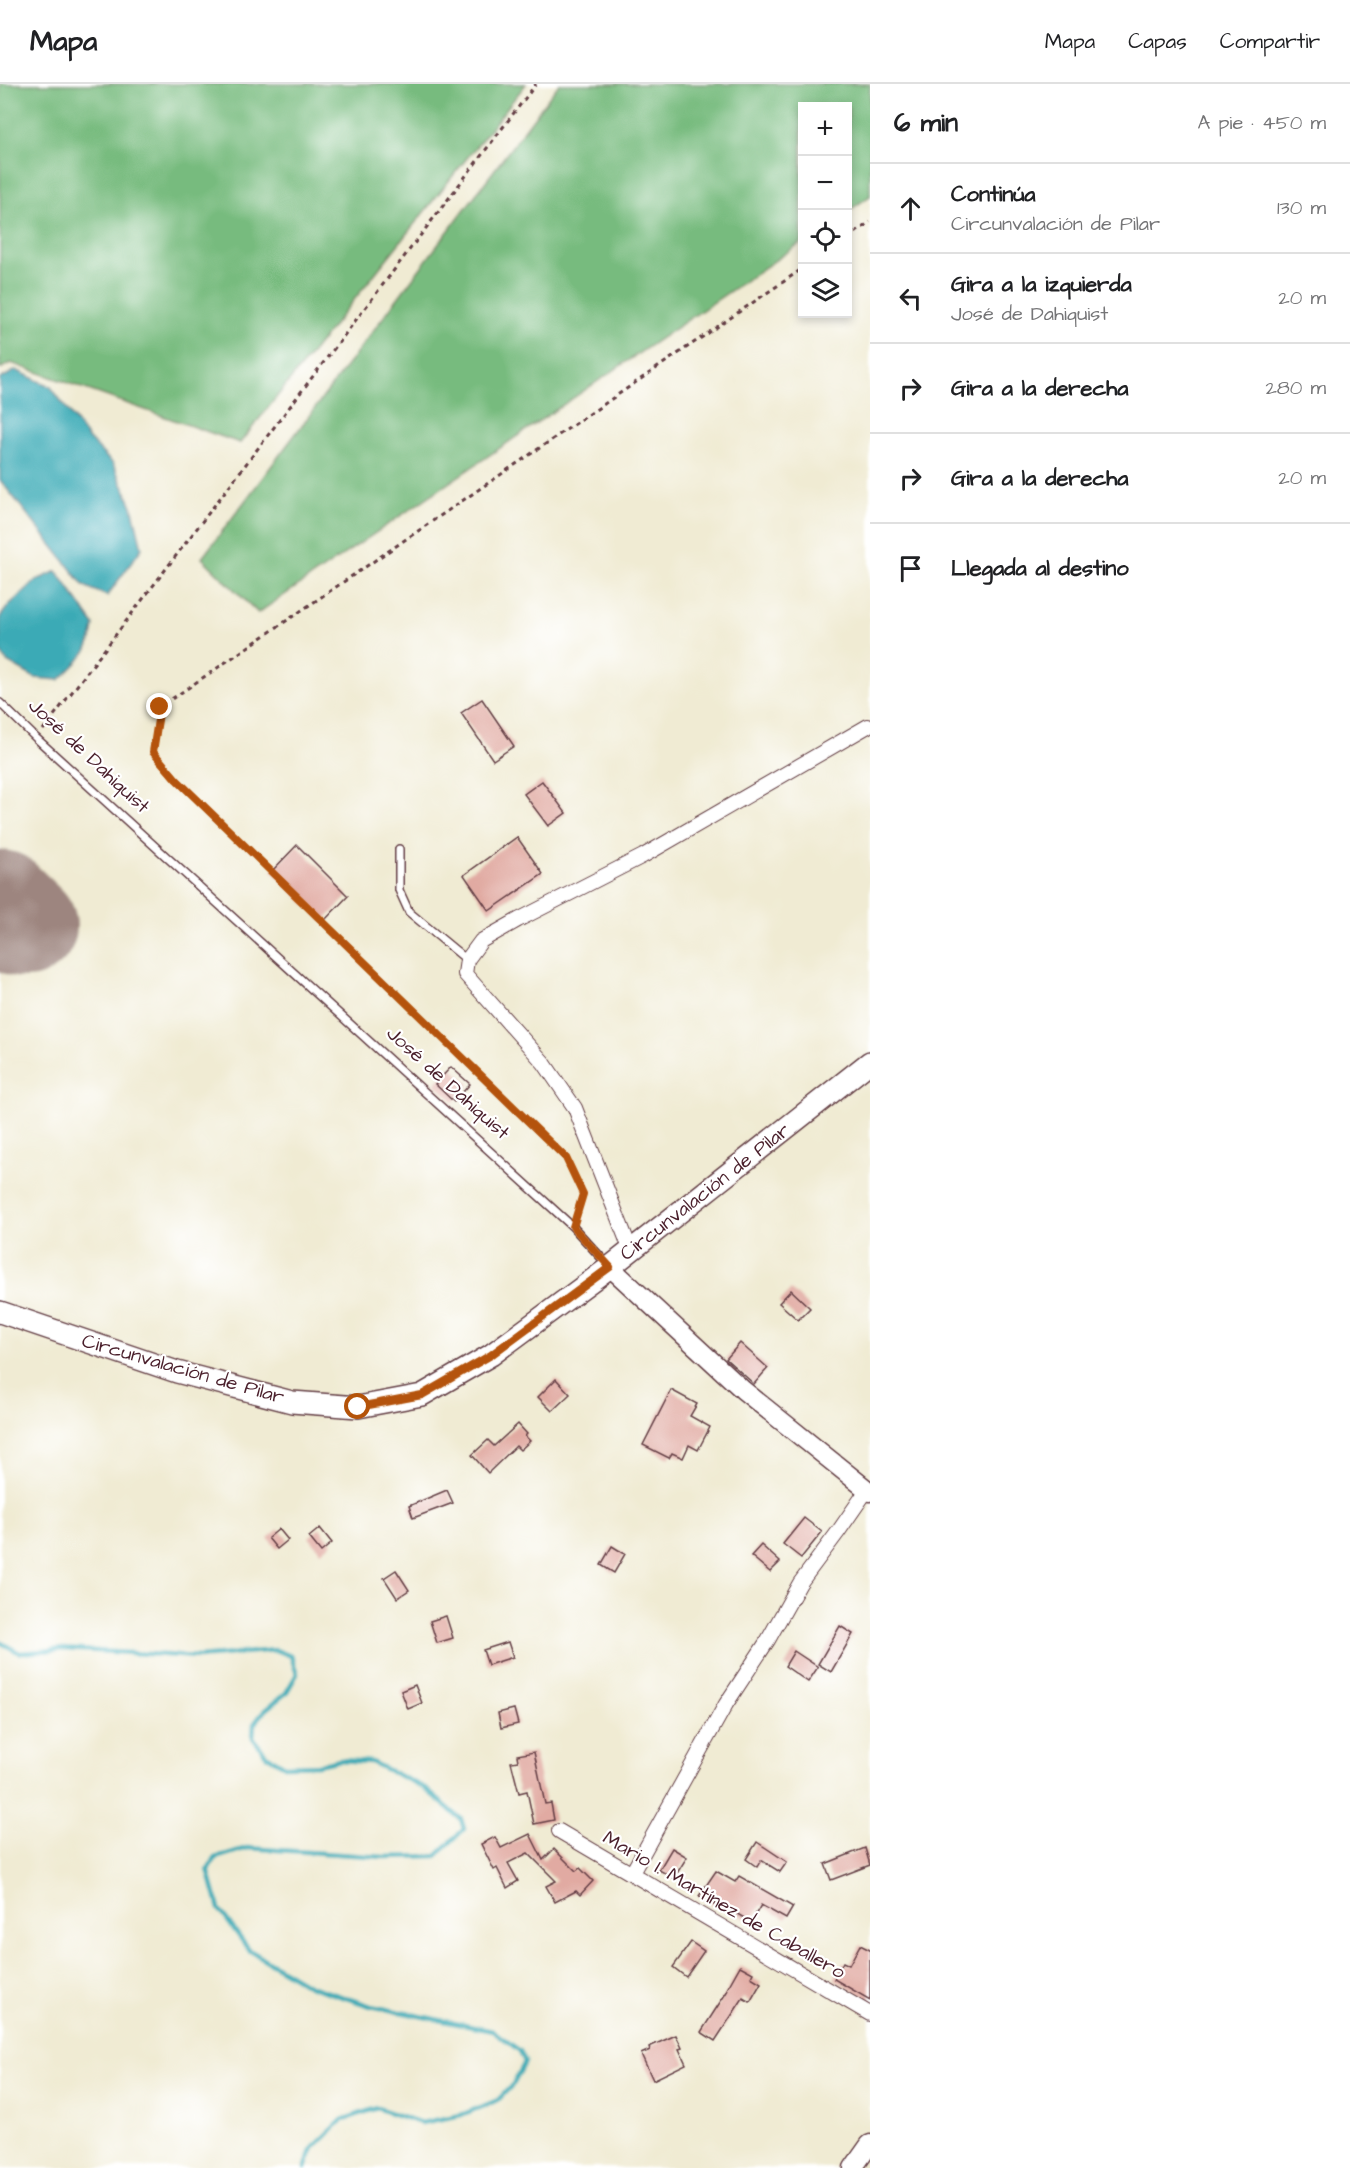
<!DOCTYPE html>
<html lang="es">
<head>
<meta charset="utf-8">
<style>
  body { margin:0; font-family:"Architects Daughter",sans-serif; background:#f6f6f6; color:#202124 }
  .controls { position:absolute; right:18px; top:18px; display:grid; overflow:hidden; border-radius:0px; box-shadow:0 3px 9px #0003 }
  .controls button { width:54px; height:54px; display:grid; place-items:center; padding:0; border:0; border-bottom:2px solid #e0e0e0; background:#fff; color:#202124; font:30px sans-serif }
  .stop { position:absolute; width:18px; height:18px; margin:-14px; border:4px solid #b45309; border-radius:50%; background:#fff }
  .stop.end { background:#b45309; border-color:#fff; box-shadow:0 2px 6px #0008 }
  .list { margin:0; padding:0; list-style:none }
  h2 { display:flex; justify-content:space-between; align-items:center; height:78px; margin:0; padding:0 24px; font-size:26px }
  h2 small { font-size:20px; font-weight:400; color:#757577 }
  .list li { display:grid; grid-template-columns:39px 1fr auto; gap:18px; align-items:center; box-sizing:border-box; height:90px; padding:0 24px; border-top:2px solid #e0e0e0 }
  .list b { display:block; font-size:22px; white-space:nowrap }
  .list p { margin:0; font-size:20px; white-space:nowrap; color:#757577 }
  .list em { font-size:20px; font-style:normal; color:#757577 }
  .icon { flex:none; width:33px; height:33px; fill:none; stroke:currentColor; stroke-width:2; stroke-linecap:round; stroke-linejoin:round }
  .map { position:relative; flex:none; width:870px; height:2084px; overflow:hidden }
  header { display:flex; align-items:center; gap:36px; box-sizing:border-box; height:84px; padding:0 30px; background:#fff; border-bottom:2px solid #e0e0e0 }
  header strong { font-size:28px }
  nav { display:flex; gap:33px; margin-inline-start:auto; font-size:21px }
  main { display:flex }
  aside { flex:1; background:#fff }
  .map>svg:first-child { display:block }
  .forest { fill:#77bb7e; stroke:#606d54; stroke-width:1.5 }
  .water { fill:#3aaab6; stroke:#426470; stroke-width:1.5 }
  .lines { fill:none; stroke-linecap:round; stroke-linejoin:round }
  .stream { stroke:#3aaab6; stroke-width:4.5 }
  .runway { stroke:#9d857f; stroke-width:104 }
  .building { fill:#e1aaa2 }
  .lane-casing { stroke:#633e44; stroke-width:10 }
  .street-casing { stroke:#633e44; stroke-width:16 }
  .secondary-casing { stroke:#633e44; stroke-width:21 }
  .primary-casing { stroke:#633e44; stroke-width:24 }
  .path { stroke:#633e44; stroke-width:3; stroke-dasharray:4.5 4.5; stroke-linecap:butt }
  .lane { stroke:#fff; stroke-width:7 }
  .street { stroke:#fff; stroke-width:14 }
  .secondary { stroke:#fff; stroke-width:18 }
  .primary { stroke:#fff; stroke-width:21 }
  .route { stroke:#b45309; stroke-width:8 }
  .labels { text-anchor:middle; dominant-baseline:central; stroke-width:4.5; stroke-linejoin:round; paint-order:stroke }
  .street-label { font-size:20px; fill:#4a1f2b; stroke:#fff }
</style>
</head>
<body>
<header>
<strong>Mapa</strong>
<nav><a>Mapa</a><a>Capas</a><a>Compartir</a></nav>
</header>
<main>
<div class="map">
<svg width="870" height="2084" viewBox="0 0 870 2084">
  <rect width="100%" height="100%" fill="#fff"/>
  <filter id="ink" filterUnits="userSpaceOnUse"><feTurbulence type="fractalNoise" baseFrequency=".0167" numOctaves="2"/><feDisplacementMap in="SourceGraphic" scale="12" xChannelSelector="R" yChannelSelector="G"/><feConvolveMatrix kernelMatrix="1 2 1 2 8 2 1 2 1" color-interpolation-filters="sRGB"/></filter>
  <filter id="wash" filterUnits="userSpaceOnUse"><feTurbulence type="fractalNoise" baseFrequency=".008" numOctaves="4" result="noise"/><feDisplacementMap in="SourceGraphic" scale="24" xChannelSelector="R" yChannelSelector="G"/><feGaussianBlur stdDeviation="1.35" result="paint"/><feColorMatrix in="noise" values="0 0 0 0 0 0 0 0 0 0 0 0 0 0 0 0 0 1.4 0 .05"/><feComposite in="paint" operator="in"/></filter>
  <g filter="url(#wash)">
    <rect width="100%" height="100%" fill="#f0ebd3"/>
    <g class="forest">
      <path d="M 0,0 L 526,0 L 240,359 L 11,279 L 0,285 Z"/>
      <path d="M 559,0 L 870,0 L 870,112 L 848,127 L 848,22 L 802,22 L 802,158 L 258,529 L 202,474 Z"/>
    </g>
    <g class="water">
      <path d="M 16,286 L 51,303 L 88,354 L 113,380 L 132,422 L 142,464 L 107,512 L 84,502 L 0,396 L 0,295 Z"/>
      <path d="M 57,487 L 94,541 C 91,569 79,577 59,596 L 35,594 L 7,578 L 0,567 L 0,533 L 9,521 L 37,496 Z"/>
    </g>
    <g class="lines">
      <path class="stream" d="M 0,1558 L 20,1569 L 63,1565 L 199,1573 L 276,1566 L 291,1572 L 297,1590 L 286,1609 L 265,1626 L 254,1640 L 253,1654 L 266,1671 L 285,1682 L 318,1681 L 340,1676 L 371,1678 L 423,1703 L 461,1735 L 464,1745 L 436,1772 L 384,1773 L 247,1764 L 215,1774 L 208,1785 L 219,1825 L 249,1866 L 309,1902 L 371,1922 L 493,1947 L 520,1967 L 525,1978 L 514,1999 L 498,2016 L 461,2031 L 421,2039 L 377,2024 L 342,2036 L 313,2064 L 305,2084"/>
      <path class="runway" d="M 0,818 L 25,842"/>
    </g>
    <g id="blocks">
      <g class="building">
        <path d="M 482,615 L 514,662 L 493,676 L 461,629 Z"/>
        <path d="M 542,697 L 566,729 L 548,742 L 524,710 Z"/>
        <path d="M 517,753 L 543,790 L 489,827 L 464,791 Z"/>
        <path d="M 297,761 L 348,812 L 323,838 L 272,787 Z"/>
        <path d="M 451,983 L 470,1000 L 454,1018 L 435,1000 Z"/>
        <path d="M 791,1206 L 810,1224 L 798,1236 L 779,1219 Z"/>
        <path d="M 740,1259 L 768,1284 L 754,1300 L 726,1275 Z"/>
        <path d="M 556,1295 L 570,1310 L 552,1327 L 538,1313 Z"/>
        <path d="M 671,1306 L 697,1320 L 690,1332 L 710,1343 L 698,1366 L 689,1361 L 683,1374 L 672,1369 L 669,1374 L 643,1361 Z"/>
        <path d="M 518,1340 L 527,1350 L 525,1352 L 530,1357 L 520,1366 L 516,1362 L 488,1389 L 472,1371 L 488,1356 L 494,1362 Z"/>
        <path d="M 447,1406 L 453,1419 L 413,1434 L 409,1422 Z"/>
        <path d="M 804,1434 L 822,1448 L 801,1474 L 783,1460 Z"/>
        <path d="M 320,1444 L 332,1459 L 321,1468 L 309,1453 Z"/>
        <path d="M 279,1445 L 288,1456 L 277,1465 L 268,1454 Z"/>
        <path d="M 761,1461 L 780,1478 L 770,1488 L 751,1472 Z"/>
        <path d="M 612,1462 L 625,1470 L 614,1489 L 601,1481 Z"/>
        <path d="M 396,1486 L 409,1506 L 397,1514 L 384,1494 Z"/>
        <path d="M 446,1532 L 453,1554 L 437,1559 L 430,1537 Z"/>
        <path d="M 840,1542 L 853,1550 L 831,1588 L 818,1580 Z"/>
        <path d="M 508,1558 L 513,1573 L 488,1581 L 483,1566 Z"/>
        <path d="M 794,1567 L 818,1583 L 808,1598 L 785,1582 Z"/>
        <path d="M 415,1601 L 422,1619 L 408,1625 L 401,1607 Z"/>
        <path d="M 514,1625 L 518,1640 L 501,1644 L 498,1629 Z"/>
        <path d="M 534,1668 L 545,1720 L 551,1719 L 554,1736 L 534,1740 L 527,1707 L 519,1709 L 511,1678 L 518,1677 L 517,1671 Z"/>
        <path d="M 530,1750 L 543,1776 L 554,1765 L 576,1787 L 580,1784 L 593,1797 L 580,1811 L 576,1807 L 555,1818 L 546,1802 L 556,1797 L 528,1769 L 508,1779 L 518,1797 L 507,1804 L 497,1784 L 494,1786 L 481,1760 L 495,1753 L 501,1764 Z"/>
        <path d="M 757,1758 L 787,1778 L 780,1788 L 761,1776 L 757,1783 L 746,1775 Z"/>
        <path d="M 672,1764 L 687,1773 L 674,1794 L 659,1786 Z"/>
        <path d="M 865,1764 L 870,1781 L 831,1796 L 825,1780 Z"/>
        <path d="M 716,1787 L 735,1798 L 739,1792 L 793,1823 L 786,1835 L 761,1821 L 751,1838 L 717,1818 L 714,1821 L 699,1812 Z"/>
        <path d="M 691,1858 L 704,1867 L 686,1893 L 673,1883 Z"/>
        <path d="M 860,1861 L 870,1866 L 870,1916 L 834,1895 L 843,1878 L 849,1881 Z"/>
        <path d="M 740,1882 L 753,1889 L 751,1893 L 761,1899 L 750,1918 L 743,1914 L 715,1957 L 701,1948 L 728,1906 L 727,1905 Z"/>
        <path d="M 676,1951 L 682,1964 L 679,1965 L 686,1980 L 653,1996 L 641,1970 L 650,1966 L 649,1963 Z"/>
      </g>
    </g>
  </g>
  <g filter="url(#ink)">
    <use href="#blocks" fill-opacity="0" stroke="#633e44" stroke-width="1.5"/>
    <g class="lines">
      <defs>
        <g id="lane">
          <path d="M 0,619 L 36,654 L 573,1143 L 608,1181"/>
          <path d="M 399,765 L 399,806 L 409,828 L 467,876"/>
        </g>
        <g id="street">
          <path d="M 631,1167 L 575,1024 L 544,979 L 465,890 L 467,876 L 481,857 L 518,836 L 643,772 L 868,642"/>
          <path d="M 559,1747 L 870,1930"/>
          <path d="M 632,1789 L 726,1620 L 768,1556 L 800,1499 L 838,1448 L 867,1406"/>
        </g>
        <g id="secondary">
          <path d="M 610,1183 L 743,1306 L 870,1408"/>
          <path d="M 853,2084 L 870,2060"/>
        </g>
        <path id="primary" d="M 0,1228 L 177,1288 L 292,1318 L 358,1323 L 422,1311 L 491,1271 L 610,1183 L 870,978"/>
      </defs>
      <use href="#lane" class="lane-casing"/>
      <use href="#street" class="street-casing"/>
      <use href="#secondary" class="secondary-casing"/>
      <use href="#primary" class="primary-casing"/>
      <g class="path">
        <path d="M 848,154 L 870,138"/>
        <path d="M 43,646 L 536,0"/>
        <path d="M 576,1132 L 583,1110 L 566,1075 L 176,695 L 153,668 L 160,623 L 802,185"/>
      </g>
      <use href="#lane" class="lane"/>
      <use href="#street" class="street"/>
      <use href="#secondary" class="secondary"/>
      <use href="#primary" class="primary"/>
    </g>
  </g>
  <g class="lines" filter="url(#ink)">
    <path class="route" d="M 160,623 L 153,668 L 176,695 L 566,1074 L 583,1110 L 573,1143 L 610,1183 L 491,1271 L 422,1311 L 358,1323"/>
  </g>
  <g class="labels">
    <g class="street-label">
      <text transform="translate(89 672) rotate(43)">José de Dahiquist</text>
      <text transform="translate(448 999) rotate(42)">José de Dahiquist</text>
      <text transform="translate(705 1108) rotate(-38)">Circunvalación de Pilar</text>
      <text transform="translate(183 1285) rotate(16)">Circunvalación de Pilar</text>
      <text transform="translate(724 1821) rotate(30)">Mario I. Martínez de Caballero</text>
    </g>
  </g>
</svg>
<div class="controls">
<button>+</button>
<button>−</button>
<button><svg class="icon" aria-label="locate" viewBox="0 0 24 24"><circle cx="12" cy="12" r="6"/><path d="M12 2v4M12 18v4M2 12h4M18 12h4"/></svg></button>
<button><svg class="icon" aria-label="layers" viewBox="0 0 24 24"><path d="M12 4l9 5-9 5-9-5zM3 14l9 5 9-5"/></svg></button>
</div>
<div class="stop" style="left:358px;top:1323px"></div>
<div class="stop end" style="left:160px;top:623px"></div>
</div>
<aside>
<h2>6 min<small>A pie · 450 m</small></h2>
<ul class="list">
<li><svg class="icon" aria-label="ahead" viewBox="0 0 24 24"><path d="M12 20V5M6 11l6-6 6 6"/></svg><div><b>Continúa</b><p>Circunvalación de Pilar</p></div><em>130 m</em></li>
<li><svg class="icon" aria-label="left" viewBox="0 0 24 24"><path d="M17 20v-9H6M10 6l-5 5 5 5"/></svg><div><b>Gira a la izquierda</b><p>José de Dahiquist</p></div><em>20 m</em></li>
<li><svg class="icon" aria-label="right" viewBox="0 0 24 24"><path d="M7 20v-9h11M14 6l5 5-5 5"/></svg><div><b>Gira a la derecha</b></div><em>280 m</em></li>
<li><svg class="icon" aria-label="right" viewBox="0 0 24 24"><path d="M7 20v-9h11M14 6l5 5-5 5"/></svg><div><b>Gira a la derecha</b></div><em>20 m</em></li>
<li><svg class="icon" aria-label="arrive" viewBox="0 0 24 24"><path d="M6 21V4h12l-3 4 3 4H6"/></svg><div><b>Llegada al destino</b></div></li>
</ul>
</aside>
</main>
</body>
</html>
